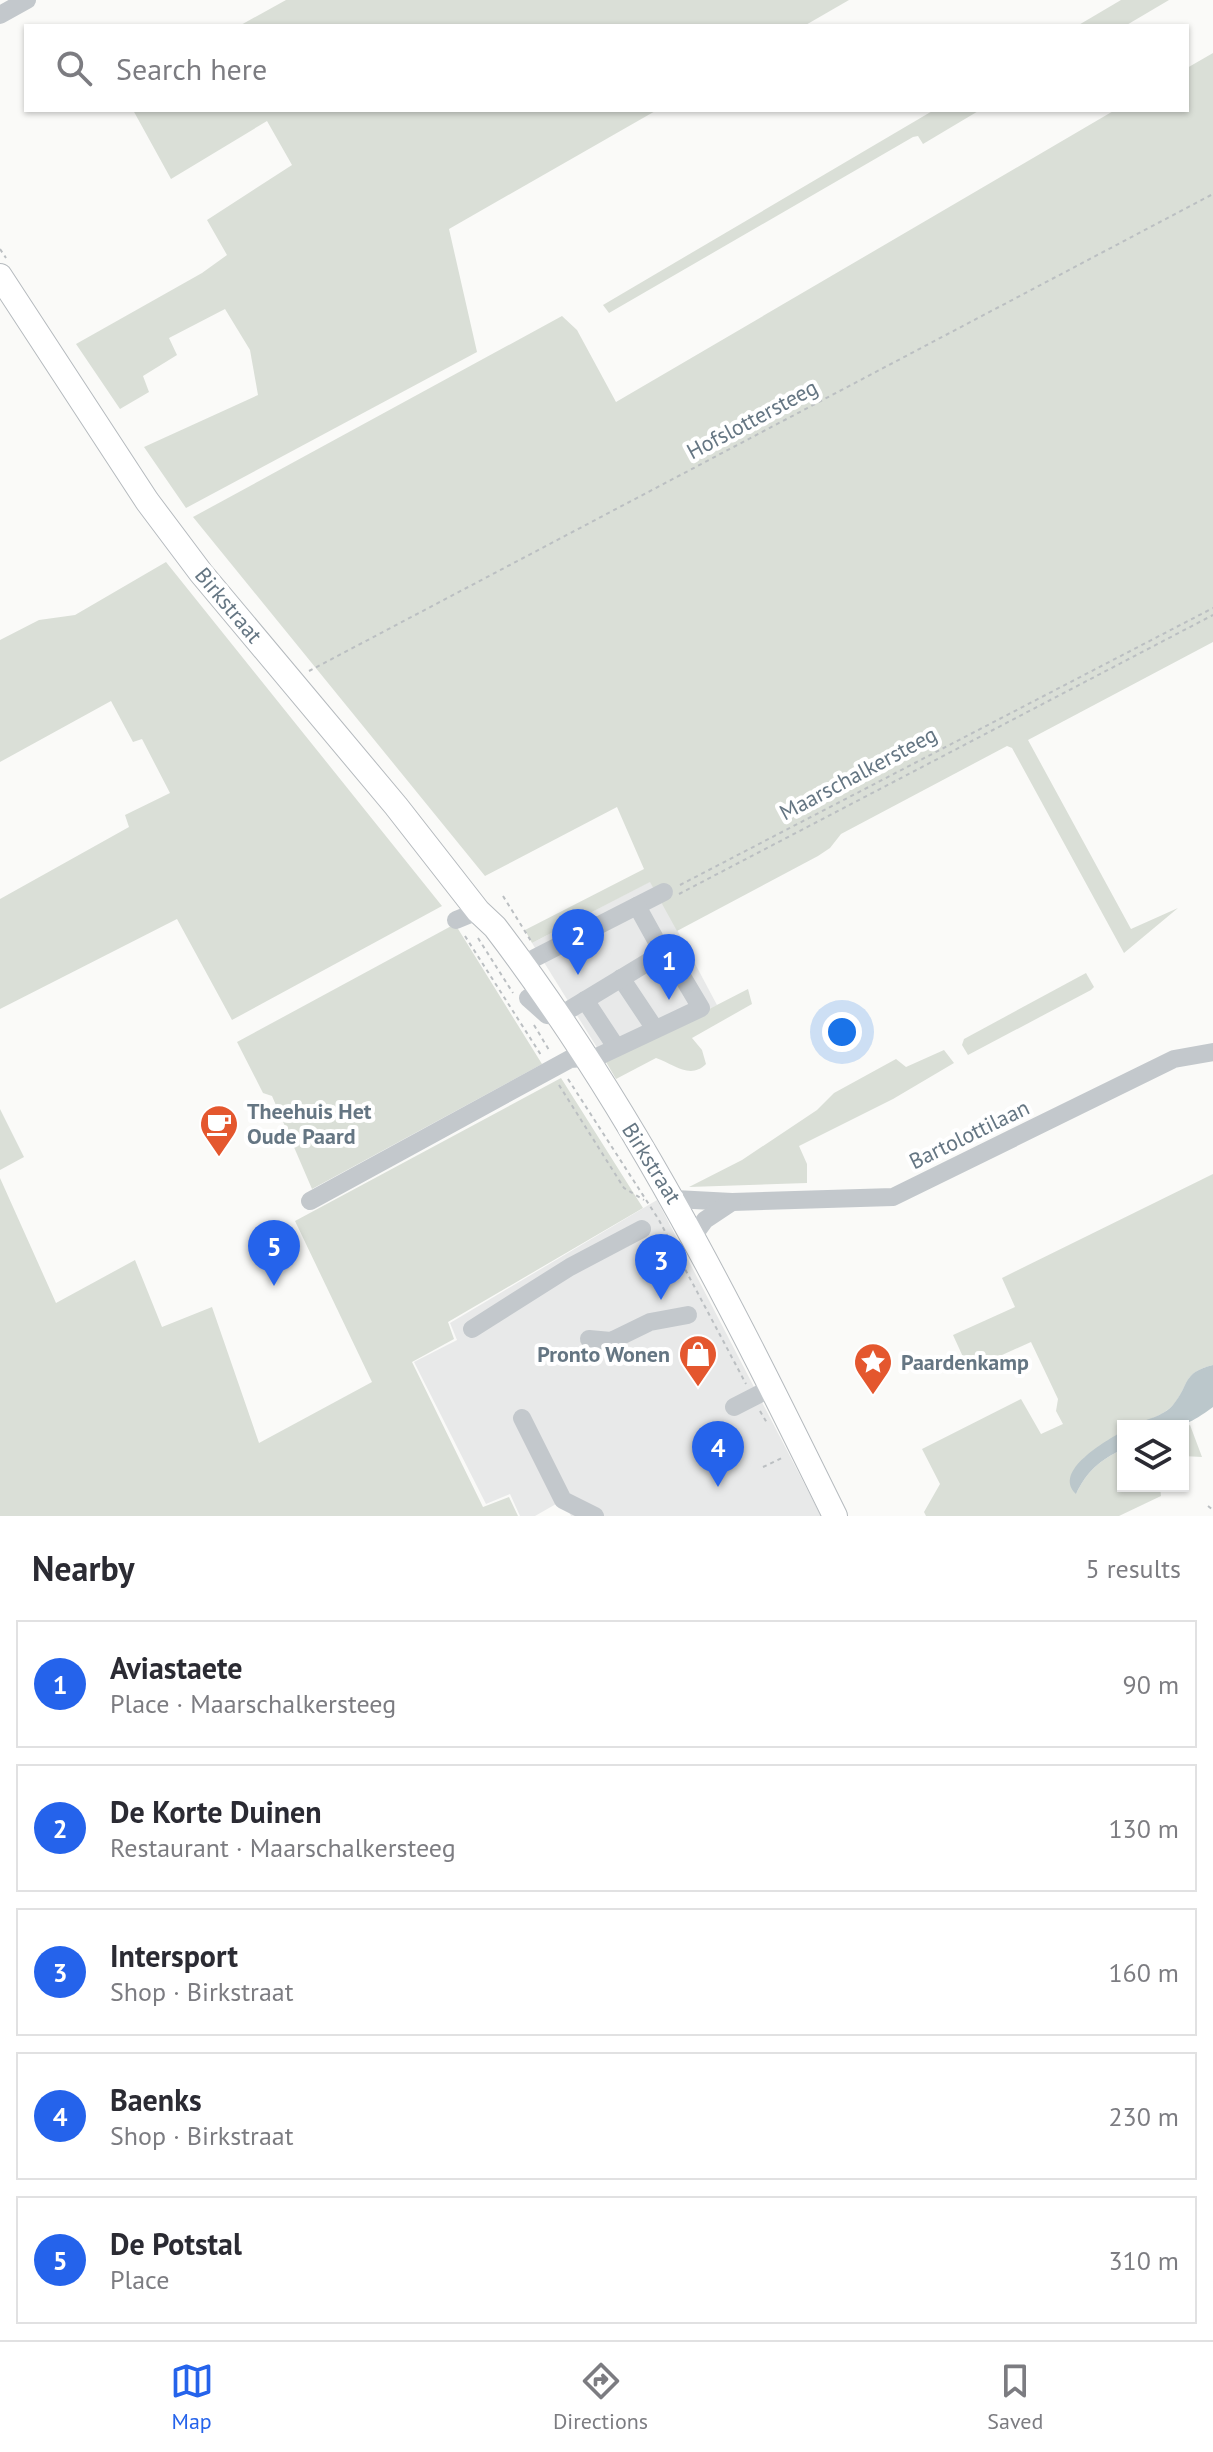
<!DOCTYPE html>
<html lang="en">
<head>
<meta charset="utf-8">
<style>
  body { margin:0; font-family:"PT Sans",sans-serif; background:#f2f2f3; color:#2b2b33 }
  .controls { position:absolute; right:24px; bottom:24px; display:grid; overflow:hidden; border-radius:0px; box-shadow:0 2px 6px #0004 }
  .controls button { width:72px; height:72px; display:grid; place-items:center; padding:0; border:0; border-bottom:2px solid #e1e1e2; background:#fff; color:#2b2b33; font:40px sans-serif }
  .you { position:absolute; left:842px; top:1032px; width:28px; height:28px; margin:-20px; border:6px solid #fff; border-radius:50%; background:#1a73e8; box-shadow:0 0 0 12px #1a73e833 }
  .badge { display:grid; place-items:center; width:52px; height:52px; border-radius:50%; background:#2563eb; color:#fff; font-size:26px; font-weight:700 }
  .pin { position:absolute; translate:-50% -66px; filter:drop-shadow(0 2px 4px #0008) }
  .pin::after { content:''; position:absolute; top:42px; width:28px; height:24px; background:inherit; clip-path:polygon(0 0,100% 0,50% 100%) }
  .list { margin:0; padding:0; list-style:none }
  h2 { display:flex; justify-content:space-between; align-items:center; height:104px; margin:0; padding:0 32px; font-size:34px }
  h2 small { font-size:26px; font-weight:400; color:#7c7c81 }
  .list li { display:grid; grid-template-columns:52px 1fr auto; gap:24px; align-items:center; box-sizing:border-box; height:128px; margin:0 16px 16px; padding:0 16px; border:2px solid #e1e1e2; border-radius:0px }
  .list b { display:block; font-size:30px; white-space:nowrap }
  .list p { margin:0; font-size:26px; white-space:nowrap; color:#7c7c81 }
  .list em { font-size:26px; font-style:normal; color:#7c7c81 }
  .icon { flex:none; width:44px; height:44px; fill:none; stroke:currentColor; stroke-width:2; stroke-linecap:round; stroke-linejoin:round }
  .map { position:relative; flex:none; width:1213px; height:1516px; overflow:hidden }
  .search { position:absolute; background:#fff; box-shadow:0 2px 6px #0004; left:24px; right:24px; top:24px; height:88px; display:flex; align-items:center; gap:20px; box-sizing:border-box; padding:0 28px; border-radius:0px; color:#7c7c81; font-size:30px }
  .sheet { height:824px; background:#fff }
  nav { display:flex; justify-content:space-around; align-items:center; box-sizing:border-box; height:112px; border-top:2px solid #e1e1e2; background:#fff; font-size:22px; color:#7c7c81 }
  nav a { display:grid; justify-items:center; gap:4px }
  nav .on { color:#2563eb }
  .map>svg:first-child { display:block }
  .built { fill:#e8e9e9 }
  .green { fill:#dadfd7 }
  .water { fill:#bbc7cb }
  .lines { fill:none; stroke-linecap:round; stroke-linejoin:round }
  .major-casing { stroke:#b5babe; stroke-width:26 }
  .path { stroke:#bbbfc2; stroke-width:2; stroke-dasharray:4 4; stroke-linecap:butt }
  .minor { stroke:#c3c8cc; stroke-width:18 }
  .major { stroke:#fff; stroke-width:24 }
  .labels { text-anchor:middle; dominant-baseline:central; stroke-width:8; stroke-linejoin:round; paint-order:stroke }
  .street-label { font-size:22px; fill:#657683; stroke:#fff }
  .poi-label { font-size:22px; font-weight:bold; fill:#657683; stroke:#fff; text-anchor:start }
</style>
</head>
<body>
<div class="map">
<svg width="1213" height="1516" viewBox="0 0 1213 1516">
  <rect width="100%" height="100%" fill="#fafaf8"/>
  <g class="built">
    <path d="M 651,881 L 717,1005 L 606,1062 L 532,943 Z"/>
    <path d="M 657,1200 L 821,1516 L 571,1516 L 563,1500 L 535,1516 L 520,1516 L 510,1494 L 486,1504 L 414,1362 L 457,1340 L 450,1323 Z"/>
  </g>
  <g class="green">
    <path d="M 286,0 L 849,0 L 804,26 L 239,26 Z"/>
    <path d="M 1121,0 L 1169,0 L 1125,26 L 1077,26 Z"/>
    <path d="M 1213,53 L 1213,642 L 1028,740 L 1131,929 L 1178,908 L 1124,953 L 1012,748 L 1007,746 L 841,834 L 830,848 L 818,856 L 677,931 L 650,882 L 532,943 L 525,930 L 644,869 L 617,807 L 485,876 L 193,517 L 562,316 L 577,330 L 616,402 L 1115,110 L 1187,110 L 1187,68 Z"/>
    <path d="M 133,110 L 657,110 L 449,229 L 477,352 L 186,508 L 144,447 L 258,395 L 250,350 L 225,309 L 169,338 L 177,355 L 143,376 L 149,392 L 120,409 L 76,344 L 202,273 L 227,255 L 207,220 L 292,165 L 267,121 L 171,179 Z"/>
    <path d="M 934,110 L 980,110 L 923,144 L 918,136 L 913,137 L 609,313 L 603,305 Z"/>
    <path d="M 166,562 L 442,906 L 232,1020 L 177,919 L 0,1009 L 0,899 L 129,827 L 125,815 L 170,793 L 142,739 L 133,742 L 111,701 L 0,762 L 0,640 L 39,620 L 75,615 Z"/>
    <path d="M 455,924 L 542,1064 L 312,1189 L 272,1096 L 263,1093 L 237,1042 Z"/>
    <path d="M 1086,973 L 1094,987 L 1091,990 L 968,1055 L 962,1045 L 964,1039 Z"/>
    <path d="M 748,989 L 752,1004 L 692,1038 L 702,1050 L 706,1064 C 690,1080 674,1064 656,1058 L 616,1079 L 606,1062 Z"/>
    <path d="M 944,1050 L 954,1063 L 893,1099 L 799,1146 L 807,1164 L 807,1183 L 689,1187 L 742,1160 L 817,1110 L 834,1093 L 896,1059 L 906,1067 Z"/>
    <path d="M 561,1078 L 643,1208 L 448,1322 L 454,1339 L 412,1362 L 483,1507 L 509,1497 L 518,1516 L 0,1516 L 0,1178 L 56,1303 L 135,1260 L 162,1327 L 212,1307 L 259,1443 L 372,1382 L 295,1221 Z"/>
    <path d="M 0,1109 L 24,1157 L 0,1170 Z"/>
    <path d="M 1213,1174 L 1213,1365 C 1183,1373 1190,1382 1175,1403 C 1166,1415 1137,1426 1123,1426 L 1123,1431 L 1084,1458 L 1076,1494 C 1087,1471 1100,1460 1123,1449 L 1123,1486 L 1160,1486 L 1161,1496 L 1119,1516 L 926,1516 L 924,1512 L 940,1484 L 922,1449 L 1021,1399 L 1041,1434 L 1063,1424 L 1056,1411 L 1058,1399 L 1031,1342 L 969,1370 L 953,1335 L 1015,1307 L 1002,1278 Z"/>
    <path d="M 1190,1425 L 1202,1457 L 1183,1456 L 1183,1428 Z"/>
  </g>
  <g class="water">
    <path d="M 1213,1365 L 1213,1407 C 1178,1433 1175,1426 1131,1426 C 1144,1420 1164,1416 1173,1405 C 1190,1385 1181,1373 1213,1365 Z"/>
    <path d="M 1123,1431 L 1123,1449 C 1100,1460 1087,1471 1076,1494 C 1052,1471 1106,1441 1123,1431 Z"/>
  </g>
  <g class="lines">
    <defs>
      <path id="major" d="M 0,276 L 147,501 L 201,573 L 396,806 L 478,911 L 495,927 C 634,1109 734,1311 835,1516"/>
    </defs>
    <use href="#major" class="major-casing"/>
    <g class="path">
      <path d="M 0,249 L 6,258"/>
      <path d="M 309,671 L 1213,194"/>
      <path d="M 680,885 L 1213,608"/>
      <path d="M 679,894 L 1213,615"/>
      <path d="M 503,896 L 531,941"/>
      <path d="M 465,936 L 541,1055"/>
      <path d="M 478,938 L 513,993"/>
      <path d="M 534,1025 L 549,1050"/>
      <path d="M 568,1079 L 659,1220 L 746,1384"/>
      <path d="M 559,1085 L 624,1188 L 644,1200"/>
      <path d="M 760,1411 L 767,1423"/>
      <path d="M 763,1467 L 784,1457"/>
      <path d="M 1208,1506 L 1213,1510"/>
    </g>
    <g class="minor">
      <path d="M 0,15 L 27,0"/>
      <path d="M 456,920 L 478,911"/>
      <path d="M 523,964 L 664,892"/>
      <path d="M 621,978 L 655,1029"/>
      <path d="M 528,998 L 547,1015 L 559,1016 L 663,953 L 637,906"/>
      <path d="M 585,1000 L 616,1047"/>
      <path d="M 675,1199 L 732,1202 L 893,1197 L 1174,1059 L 1213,1052"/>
      <path d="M 310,1201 L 570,1059 L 597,1057 L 701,1008 L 670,956 L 663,953"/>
      <path d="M 694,1235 L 705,1220 L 732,1202"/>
      <path d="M 472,1329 L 570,1267 L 642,1229"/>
      <path d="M 589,1339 L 611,1341 L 650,1322 L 688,1315"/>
      <path d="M 734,1407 L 771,1388"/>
      <path d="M 522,1418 L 563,1500 L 595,1516"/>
    </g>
    <use href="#major" class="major"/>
  </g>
  <defs>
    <symbol id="cafe-pin" viewBox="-11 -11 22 30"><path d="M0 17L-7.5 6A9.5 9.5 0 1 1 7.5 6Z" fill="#e4572e" stroke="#fff"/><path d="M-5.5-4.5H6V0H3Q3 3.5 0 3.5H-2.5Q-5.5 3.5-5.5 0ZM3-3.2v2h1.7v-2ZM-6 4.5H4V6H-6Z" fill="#fff"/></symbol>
    <symbol id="shop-pin" viewBox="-11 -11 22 30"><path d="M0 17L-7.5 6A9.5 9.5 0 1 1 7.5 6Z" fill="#e4572e" stroke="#fff"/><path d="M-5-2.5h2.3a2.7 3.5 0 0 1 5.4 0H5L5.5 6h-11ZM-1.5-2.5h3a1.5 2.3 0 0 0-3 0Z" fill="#fff"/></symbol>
    <symbol id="sight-pin" viewBox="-11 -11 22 30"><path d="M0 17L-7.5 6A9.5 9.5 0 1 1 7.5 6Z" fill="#e4572e" stroke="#fff"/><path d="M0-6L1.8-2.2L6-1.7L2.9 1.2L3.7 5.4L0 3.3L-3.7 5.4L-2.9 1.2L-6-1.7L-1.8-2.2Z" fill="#fff"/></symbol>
  </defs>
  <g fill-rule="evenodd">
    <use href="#cafe-pin" x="197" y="1102" width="44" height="60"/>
    <use href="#shop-pin" x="676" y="1332" width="44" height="60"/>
    <use href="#sight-pin" x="851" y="1340" width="44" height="60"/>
  </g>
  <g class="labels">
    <g class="street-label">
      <text transform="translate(752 419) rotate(-28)">Hofslottersteeg</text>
      <text transform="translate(229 605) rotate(50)">Birkstraat</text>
      <text transform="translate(858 773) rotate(-28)">Maarschalkersteeg</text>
      <text transform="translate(969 1134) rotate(-26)">Bartolottilaan</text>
      <text transform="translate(652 1163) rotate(58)">Birkstraat</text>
    </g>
    <g class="poi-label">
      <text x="247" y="1111">Theehuis Het<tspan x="247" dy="25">Oude Paard</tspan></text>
      <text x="670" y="1354" text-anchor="end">Pronto Wonen</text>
      <text x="901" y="1362">Paardenkamp</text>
    </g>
  </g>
</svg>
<div class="controls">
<button><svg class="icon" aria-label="layers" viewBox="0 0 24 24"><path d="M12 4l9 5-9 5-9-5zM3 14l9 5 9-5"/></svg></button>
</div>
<div class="you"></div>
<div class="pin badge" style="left:669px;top:1000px">1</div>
<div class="pin badge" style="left:578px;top:975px">2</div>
<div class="pin badge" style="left:661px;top:1300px">3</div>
<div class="pin badge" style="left:718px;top:1487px">4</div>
<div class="pin badge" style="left:274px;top:1286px">5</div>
<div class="search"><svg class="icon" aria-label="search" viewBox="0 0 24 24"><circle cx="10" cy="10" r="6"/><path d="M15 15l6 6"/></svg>Search here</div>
</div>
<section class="sheet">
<h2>Nearby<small>5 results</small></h2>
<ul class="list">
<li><span class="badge">1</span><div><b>Aviastaete</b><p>Place · Maarschalkersteeg</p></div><em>90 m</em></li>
<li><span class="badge">2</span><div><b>De Korte Duinen</b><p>Restaurant · Maarschalkersteeg</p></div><em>130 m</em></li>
<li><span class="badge">3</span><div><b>Intersport</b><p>Shop · Birkstraat</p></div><em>160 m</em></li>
<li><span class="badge">4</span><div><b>Baenks</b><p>Shop · Birkstraat</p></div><em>230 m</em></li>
<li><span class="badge">5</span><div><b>De Potstal</b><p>Place</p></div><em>310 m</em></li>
</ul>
</section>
<nav>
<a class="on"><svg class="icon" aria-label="map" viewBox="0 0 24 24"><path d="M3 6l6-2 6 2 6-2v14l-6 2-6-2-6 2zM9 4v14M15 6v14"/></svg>Map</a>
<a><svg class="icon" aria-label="directions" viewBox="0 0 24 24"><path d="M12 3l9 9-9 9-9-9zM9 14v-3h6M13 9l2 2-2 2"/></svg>Directions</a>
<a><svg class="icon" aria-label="saved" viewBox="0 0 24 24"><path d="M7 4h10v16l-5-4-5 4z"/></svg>Saved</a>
</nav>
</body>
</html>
